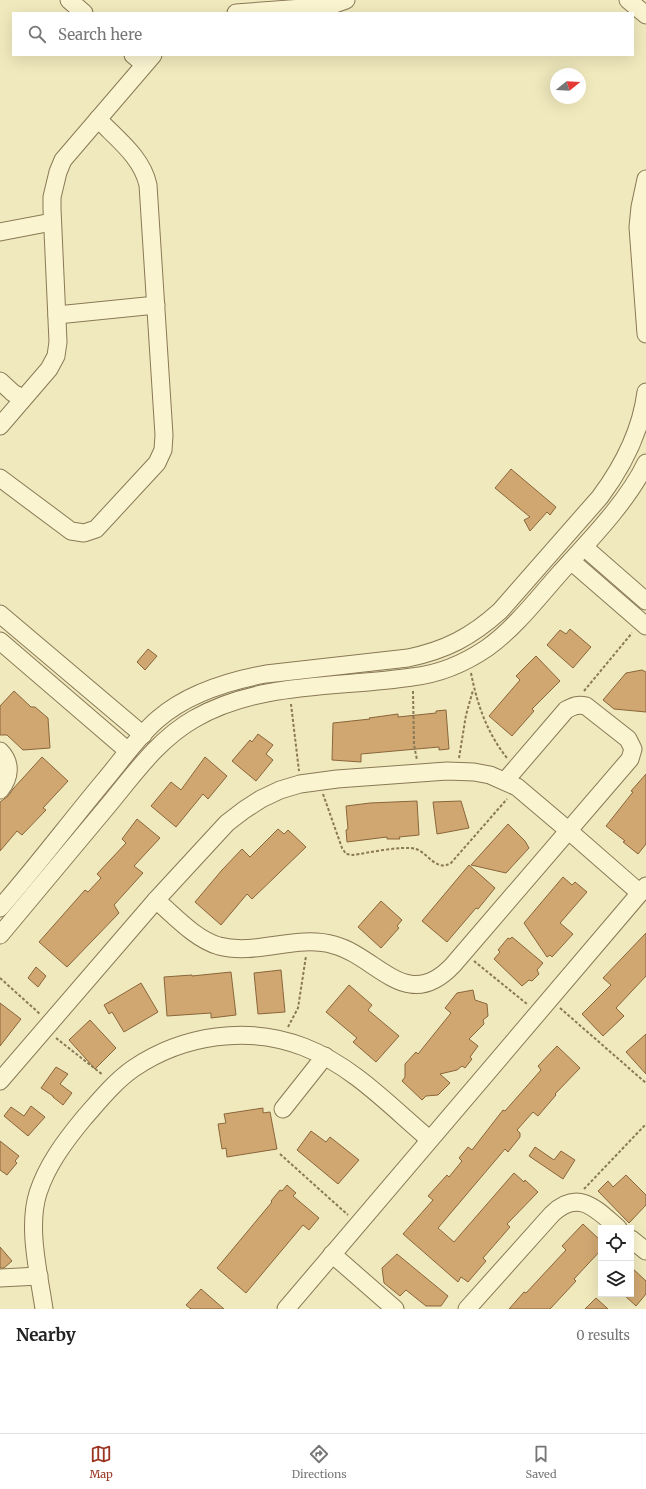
<!DOCTYPE html>
<html lang="en">
<head>
<meta charset="utf-8">
<style>
  body { margin:0; font-family:Merriweather,serif; background:#f6f6f6; color:#222 }
  .controls { position:absolute; right:12px; bottom:12px; display:grid; overflow:hidden; border-radius:0px; box-shadow:0 4px 16px #0002 }
  .controls button { width:36px; height:36px; display:grid; place-items:center; padding:0; border:0; border-bottom:1px solid #e0e0e0; background:#fff; color:#222; font:20px sans-serif }
  .compass { position:absolute; left:550px; top:68px; width:36px; height:36px; border-radius:50%; background:#fff; box-shadow:0 4px 16px #0002; rotate:72deg }
  .list { margin:0; padding:0; list-style:none }
  h2 { display:flex; justify-content:space-between; align-items:center; height:52px; margin:0; padding:0 16px; font-size:17px }
  h2 small { font-size:13px; font-weight:400; color:#767676 }
  .icon { flex:none; width:22px; height:22px; fill:none; stroke:currentColor; stroke-width:2; stroke-linecap:round; stroke-linejoin:round }
  .map { position:relative; flex:none; width:646px; height:1309px; overflow:hidden }
  .search { position:absolute; background:#fff; box-shadow:0 4px 16px #0002; left:12px; right:12px; top:12px; height:44px; display:flex; align-items:center; gap:10px; box-sizing:border-box; padding:0 14px; border-radius:0px; color:#767676; font-size:15px }
  .sheet { height:124px; background:#fff }
  nav { display:flex; justify-content:space-around; align-items:center; box-sizing:border-box; height:56px; border-top:1px solid #e0e0e0; background:#fff; font-size:11px; color:#767676 }
  nav a { display:grid; justify-items:center; gap:2px }
  nav .on { color:#9b3422 }
  .map>svg:first-child { display:block }
  .building { fill:#d0a771; stroke:#89663a }
  .lines { fill:none; stroke-linecap:round; stroke-linejoin:round }
  .minor-casing { stroke:#897955; stroke-width:19 }
  .path { stroke:#897955; stroke-width:2; stroke-dasharray:3 2; stroke-linecap:butt }
  .minor { stroke:#faf4d0; stroke-width:17 }
</style>
</head>
<body>
<div class="map">
<svg width="646" height="1309" viewBox="0 0 646 1309">
  <rect width="100%" height="100%" fill="#f0e9bd"/>
  <g class="building">
    <path d="M 511,469 L 556,507 L 550,515 L 547,512 L 530,531 L 524,520 L 530,517 L 495,488 Z"/>
    <path d="M 570,629 L 591,647 L 573,668 L 547,645 L 560,630 L 566,634 Z"/>
    <path d="M 148,649 L 157,656 L 145,670 L 137,662 Z"/>
    <path d="M 536,656 L 560,681 L 532,709 L 534,711 L 512,736 L 489,716 L 520,680 L 516,676 Z"/>
    <path d="M 642,670 L 646,672 L 646,712 L 614,709 L 603,700 L 626,673 Z"/>
    <path d="M 14,691 L 31,707 L 35,707 L 48,718 L 50,748 L 23,750 L 7,735 L 0,735 L 0,706 Z"/>
    <path d="M 446,710 L 449,749 L 439,750 L 439,747 L 361,754 L 361,762 L 332,760 L 333,723 L 370,719 L 369,718 L 398,714 L 398,717 L 436,713 L 436,711 Z"/>
    <path d="M 258,734 L 273,745 L 266,754 L 273,760 L 256,781 L 232,761 L 250,740 L 252,742 Z"/>
    <path d="M 42,757 L 68,781 L 43,808 L 46,810 L 22,835 L 17,831 L 0,851 L 0,802 L 8,796 L 13,789 Z"/>
    <path d="M 205,757 L 227,776 L 208,799 L 203,794 L 176,827 L 151,806 L 171,782 L 181,790 Z"/>
    <path d="M 646,774 L 646,844 L 638,854 L 623,842 L 625,841 L 606,826 L 633,792 L 631,791 Z"/>
    <path d="M 417,801 L 419,835 L 399,837 L 400,839 L 387,839 L 387,837 L 347,842 L 346,830 L 348,829 L 346,806 L 370,803 Z"/>
    <path d="M 461,801 L 469,828 L 437,834 L 433,802 Z"/>
    <path d="M 137,819 L 160,838 L 134,866 L 143,873 L 114,905 L 119,913 L 67,967 L 39,942 L 85,890 L 88,892 L 101,878 L 97,874 L 126,843 L 122,839 Z"/>
    <path d="M 508,824 L 525,841 L 529,848 L 506,873 L 471,865 Z"/>
    <path d="M 278,829 L 284,834 L 288,830 L 306,847 L 252,899 L 247,894 L 221,925 L 195,902 L 222,870 L 242,849 L 250,857 Z"/>
    <path d="M 469,865 L 495,888 L 478,909 L 476,908 L 447,942 L 422,921 Z"/>
    <path d="M 563,877 L 572,885 L 575,882 L 587,892 L 560,923 L 573,934 L 552,957 L 550,955 L 547,957 L 524,923 Z"/>
    <path d="M 381,901 L 402,920 L 397,926 L 399,928 L 381,948 L 358,927 Z"/>
    <path d="M 646,933 L 646,976 L 616,1008 L 624,1016 L 603,1036 L 582,1014 L 611,985 L 603,978 Z"/>
    <path d="M 512,937 L 543,963 L 537,970 L 539,974 L 532,981 L 529,980 L 522,986 L 494,959 L 500,952 L 498,950 L 508,938 L 510,939 Z"/>
    <path d="M 36,967 L 46,976 L 38,987 L 28,978 Z"/>
    <path d="M 281,970 L 285,1012 L 258,1014 L 254,973 Z"/>
    <path d="M 231,972 L 236,1015 L 211,1018 L 211,1013 L 167,1016 L 164,977 L 192,975 L 192,976 Z"/>
    <path d="M 141,983 L 158,1012 L 124,1032 L 112,1012 L 109,1014 L 104,1005 Z"/>
    <path d="M 349,985 L 372,1005 L 368,1010 L 399,1036 L 376,1062 L 353,1042 L 357,1038 L 326,1012 Z"/>
    <path d="M 473,990 L 475,1000 L 487,1004 L 488,1016 L 483,1020 L 484,1024 L 469,1039 L 478,1046 L 470,1057 L 472,1059 L 465,1068 L 462,1066 L 457,1070 L 440,1074 L 450,1083 L 438,1095 L 426,1096 L 422,1100 L 402,1081 L 405,1077 L 405,1064 L 416,1052 L 418,1054 L 451,1013 L 445,1008 L 457,993 Z"/>
    <path d="M 0,1003 L 21,1019 L 0,1046 Z"/>
    <path d="M 90,1020 L 116,1048 L 95,1069 L 69,1040 Z"/>
    <path d="M 646,1034 L 646,1074 L 626,1052 Z"/>
    <path d="M 557,1046 L 580,1068 L 555,1094 L 556,1095 L 538,1116 L 533,1112 L 517,1130 L 520,1133 L 520,1137 L 508,1152 L 505,1149 L 438,1228 L 454,1242 L 514,1173 L 524,1182 L 525,1180 L 538,1192 L 507,1224 L 510,1227 L 483,1258 L 486,1261 L 468,1282 L 461,1277 L 458,1282 L 403,1234 L 433,1200 L 428,1196 L 447,1175 L 449,1177 L 462,1161 L 459,1158 L 468,1147 L 472,1150 L 503,1110 L 505,1111 L 541,1070 L 538,1066 Z"/>
    <path d="M 56,1067 L 68,1074 L 60,1084 L 72,1093 L 63,1105 L 53,1097 L 53,1096 L 41,1088 Z"/>
    <path d="M 31,1106 L 45,1117 L 28,1136 L 4,1116 L 11,1107 L 24,1116 Z"/>
    <path d="M 263,1108 L 263,1113 L 270,1112 L 277,1149 L 227,1157 L 226,1148 L 222,1149 L 218,1124 L 226,1123 L 224,1114 Z"/>
    <path d="M 311,1131 L 326,1142 L 330,1137 L 359,1160 L 338,1184 L 297,1150 Z"/>
    <path d="M 0,1141 L 19,1156 L 15,1161 L 17,1163 L 7,1175 L 0,1170 Z"/>
    <path d="M 535,1147 L 554,1160 L 561,1151 L 575,1160 L 563,1179 L 529,1156 Z"/>
    <path d="M 626,1175 L 646,1195 L 646,1205 L 629,1223 L 598,1191 L 608,1181 L 613,1187 Z"/>
    <path d="M 287,1185 L 296,1193 L 293,1196 L 319,1218 L 309,1230 L 303,1225 L 246,1293 L 217,1268 L 272,1202 L 271,1201 L 280,1190 L 282,1191 Z"/>
    <path d="M 583,1224 L 601,1241 L 601,1250 L 574,1279 L 576,1281 L 550,1309 L 509,1309 L 524,1292 L 526,1293 L 566,1250 L 562,1246 Z"/>
    <path d="M 0,1247 L 12,1261 L 4,1268 L 0,1268 Z"/>
    <path d="M 397,1254 L 448,1296 L 441,1306 L 426,1306 L 406,1290 L 400,1296 L 384,1283 L 382,1268 Z"/>
    <path d="M 631,1267 L 646,1281 L 646,1294 L 636,1306 L 623,1294 L 631,1294 Z"/>
    <path d="M 201,1289 L 224,1309 L 191,1309 L 186,1305 Z"/>
    <path d="M 596,1298 L 608,1309 L 585,1309 Z"/>
  </g>
  <g class="lines">
    <defs>
      <g id="minor">
        <path d="M 69,0 L 84,13"/>
        <path d="M 628,0 L 646,15"/>
        <path d="M 236,13 L 329,6 L 346,0"/>
        <path d="M 133,55 L 144,64"/>
        <path d="M 646,179 L 640,207 L 638,227 L 646,334"/>
        <path d="M 0,232 L 52,222"/>
        <path d="M 57,315 L 156,305"/>
        <path d="M 0,381 L 13,393 L 23,398"/>
        <path d="M 0,426 L 49,369 L 56,356 L 58,342 L 52,209 L 52,197 L 58,172 L 63,160 L 153,55"/>
        <path d="M 0,478 L 71,531 L 84,533 L 96,529 L 157,463 L 163,450 L 164,435 L 148,185 C 142,157 117,139 98,119"/>
        <path d="M 584,547 L 646,601"/>
        <path d="M 571,561 L 646,626"/>
        <path d="M 0,614 L 143,735"/>
        <path d="M 0,641 L 128,751"/>
        <path d="M 0,751 C 12,763 10,778 0,790"/>
        <path d="M 156,900 C 175,916 195,939 219,946 C 257,956 296,934 334,945 C 378,957 407,1014 453,965 L 630,759 L 633,749 L 628,739 L 586,706 C 578,704 573,706 566,710 L 505,781"/>
        <path d="M 0,908 C 36,867 69,823 104,781 C 121,761 138,736 158,719 C 188,693 228,681 266,674 L 408,658 C 446,650 471,637 500,611 L 600,497 C 623,466 641,431 646,392"/>
        <path d="M 0,935 C 35,893 70,851 106,808 C 132,777 157,740 194,719 C 260,681 339,688 412,677 C 439,674 465,663 487,648 C 515,628 537,599 560,573 C 589,541 628,501 646,463"/>
        <path d="M 0,1081 L 156,900 L 227,823 L 244,810 L 261,799 L 280,790 L 300,784 L 337,779 L 447,771 L 474,772 L 490,775 L 517,787 L 569,831 L 640,893"/>
        <path d="M 283,1109 L 325,1056"/>
        <path d="M 631,1239 L 646,1251"/>
        <path d="M 332,1254 L 395,1309"/>
        <path d="M 0,1278 L 39,1276"/>
        <path d="M 44,1309 C 39,1274 27,1228 38,1193 C 47,1165 65,1141 84,1118 C 99,1101 115,1081 134,1068 C 183,1035 248,1025 304,1047 C 353,1066 390,1106 429,1139"/>
        <path d="M 286,1309 L 646,886"/>
        <path d="M 467,1309 L 552,1214 C 579,1188 597,1210 618,1228"/>
      </g>
    </defs>
    <use href="#minor" class="minor-casing"/>
    <g class="path">
      <path d="M 471,673 C 477,704 487,733 507,758"/>
      <path d="M 413,691 L 414,745 L 417,760"/>
      <path d="M 584,691 L 632,633"/>
      <path d="M 291,704 L 299,771"/>
      <path d="M 459,758 L 466,715 L 473,690"/>
      <path d="M 323,794 L 342,848 L 346,854 L 353,855 C 368,853 403,845 416,849 C 428,853 436,872 451,863 L 507,799"/>
      <path d="M 474,961 L 527,1004"/>
      <path d="M 0,978 L 40,1014"/>
      <path d="M 560,1008 L 646,1083"/>
      <path d="M 288,1027 L 298,1008 L 306,956"/>
      <path d="M 56,1038 L 103,1075"/>
      <path d="M 280,1154 L 348,1215"/>
      <path d="M 584,1189 L 646,1124"/>
    </g>
    <use href="#minor" class="minor"/>
  </g>
</svg>
<div class="controls">
<button><svg class="icon" aria-label="locate" viewBox="0 0 24 24"><circle cx="12" cy="12" r="6"/><path d="M12 2v4M12 18v4M2 12h4M18 12h4"/></svg></button>
<button><svg class="icon" aria-label="layers" viewBox="0 0 24 24"><path d="M12 4l9 5-9 5-9-5zM3 14l9 5 9-5"/></svg></button>
</div>
<svg class="compass" viewBox="-18 -18 36 36"><path d="M0-13l5 13h-10z" fill="#e53935"/><path d="M0 13l5-13h-10z" fill="#767676"/></svg>
<div class="search"><svg class="icon" aria-label="search" viewBox="0 0 24 24"><circle cx="10" cy="10" r="6"/><path d="M15 15l6 6"/></svg>Search here</div>
</div>
<section class="sheet">
<h2>Nearby<small>0 results</small></h2>
<ul class="list">
</ul>
</section>
<nav>
<a class="on"><svg class="icon" aria-label="map" viewBox="0 0 24 24"><path d="M3 6l6-2 6 2 6-2v14l-6 2-6-2-6 2zM9 4v14M15 6v14"/></svg>Map</a>
<a><svg class="icon" aria-label="directions" viewBox="0 0 24 24"><path d="M12 3l9 9-9 9-9-9zM9 14v-3h6M13 9l2 2-2 2"/></svg>Directions</a>
<a><svg class="icon" aria-label="saved" viewBox="0 0 24 24"><path d="M7 4h10v16l-5-4-5 4z"/></svg>Saved</a>
</nav>
</body>
</html>
